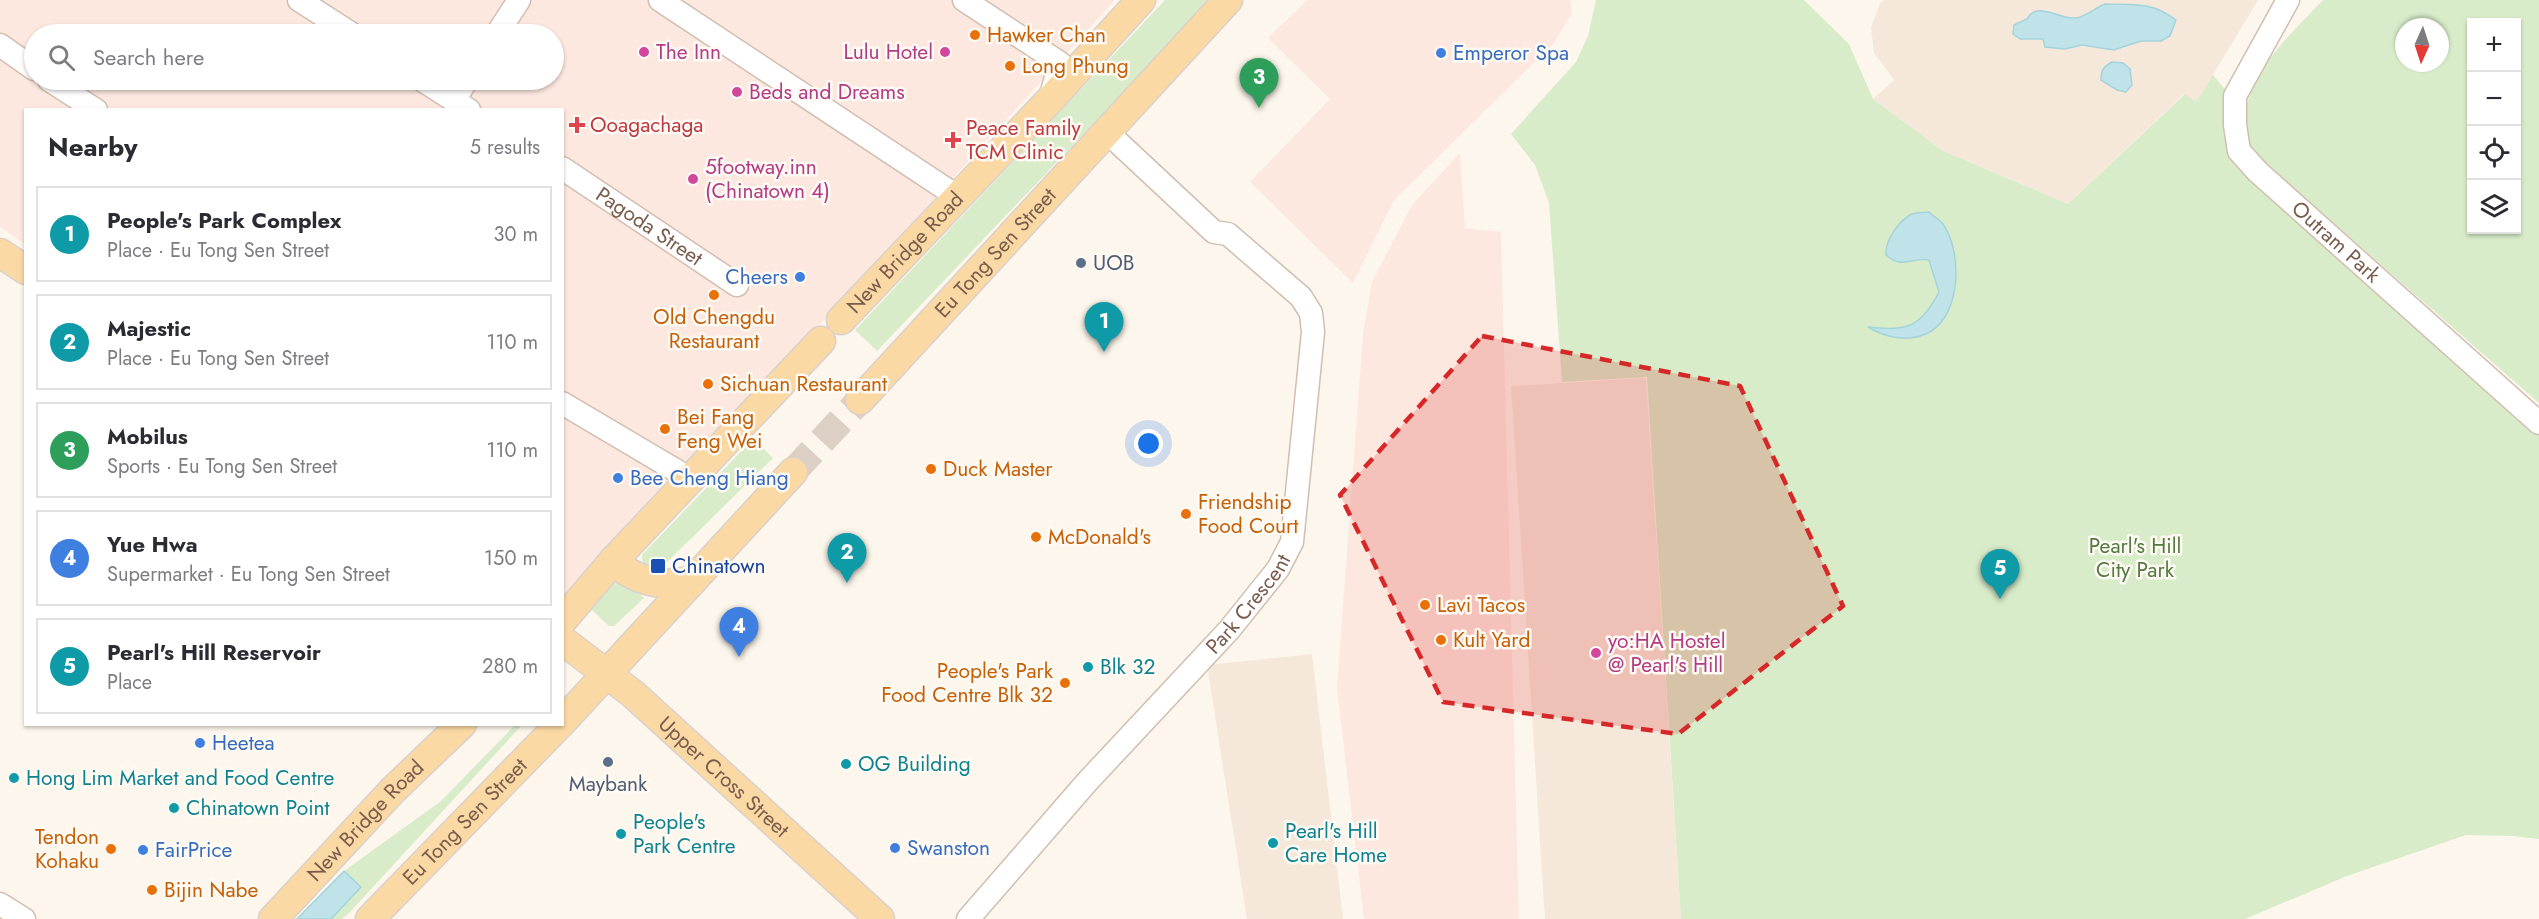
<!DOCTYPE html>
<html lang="en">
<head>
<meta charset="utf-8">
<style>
  body { margin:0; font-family:Jost,sans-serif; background:#f7f7f7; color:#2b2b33 }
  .controls { position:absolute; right:18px; top:18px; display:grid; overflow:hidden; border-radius:0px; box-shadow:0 2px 4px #0004 }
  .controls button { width:54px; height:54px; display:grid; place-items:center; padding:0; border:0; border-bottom:2px solid #e1e1e2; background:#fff; color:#2b2b33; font:30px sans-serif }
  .compass { position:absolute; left:2395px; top:18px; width:54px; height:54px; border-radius:50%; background:#fff; box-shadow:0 2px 4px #0004; rotate:183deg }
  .you { position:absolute; left:1149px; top:444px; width:21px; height:21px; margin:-15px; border:4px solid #fff; border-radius:50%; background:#1a73e8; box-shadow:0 0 0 9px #1a73e833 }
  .badge { display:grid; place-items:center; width:39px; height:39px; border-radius:50%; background:#0b8043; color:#fff; font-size:20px; font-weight:700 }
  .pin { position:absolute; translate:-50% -50px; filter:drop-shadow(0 2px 3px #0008) }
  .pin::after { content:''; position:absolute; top:32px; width:21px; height:18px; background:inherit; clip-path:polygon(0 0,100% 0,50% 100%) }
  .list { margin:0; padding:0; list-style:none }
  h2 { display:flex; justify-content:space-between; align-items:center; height:78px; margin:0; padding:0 24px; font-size:26px }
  h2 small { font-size:20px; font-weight:400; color:#7c7c81 }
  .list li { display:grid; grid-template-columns:39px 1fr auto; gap:18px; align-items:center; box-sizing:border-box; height:96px; margin:0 12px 12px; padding:0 12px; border:2px solid #e1e1e2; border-radius:0px }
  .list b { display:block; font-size:22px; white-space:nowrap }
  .list p { margin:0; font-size:20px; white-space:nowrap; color:#7c7c81 }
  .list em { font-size:20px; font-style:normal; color:#7c7c81 }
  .icon { flex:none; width:33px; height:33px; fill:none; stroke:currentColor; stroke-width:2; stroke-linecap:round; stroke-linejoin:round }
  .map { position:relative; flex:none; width:2539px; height:919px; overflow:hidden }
  .search { position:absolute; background:#fff; box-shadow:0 2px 4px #0004; left:24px; top:24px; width:540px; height:66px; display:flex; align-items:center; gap:15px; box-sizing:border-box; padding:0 21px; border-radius:33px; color:#7c7c81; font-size:22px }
  .panel { position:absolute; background:#fff; box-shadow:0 2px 4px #0004; left:24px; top:108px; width:540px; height:618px; border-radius:0px }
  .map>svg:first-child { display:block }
  .residential { fill:#f5e8da }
  .commercial { fill:#fde8e0; fill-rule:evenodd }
  .green { fill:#d8ecc9; fill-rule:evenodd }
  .water { fill:#bfe3e8; stroke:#a5d3da; stroke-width:1.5 }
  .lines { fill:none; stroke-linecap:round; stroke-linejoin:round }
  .major-tunnel { stroke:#dcd0c4; stroke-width:28; stroke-dasharray:28 14; stroke-linecap:butt }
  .minor-casing { stroke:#d1beb0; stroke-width:25 }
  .major-casing { stroke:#dad1cd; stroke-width:31 }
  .minor { stroke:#fff; stroke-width:22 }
  .major { stroke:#fbd9a5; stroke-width:28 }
  .marked { fill:#d62828; fill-opacity:0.2; stroke:#d62828; stroke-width:4.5; stroke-dasharray:12 8; stroke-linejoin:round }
  .food-dot { fill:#e8710a; stroke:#fffaf3; stroke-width:2 }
  .hotel-dot { fill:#d1479c; stroke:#fffaf3; stroke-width:2 }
  .shop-dot { fill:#3f7fe0; stroke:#fffaf3; stroke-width:2 }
  .health-dot { fill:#e0444e; stroke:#fffaf3; stroke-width:2 }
  .service-dot { fill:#5c6f8a; stroke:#fffaf3; stroke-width:2 }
  .transit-dot { fill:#1a4fb4; stroke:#fffaf3; stroke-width:2 }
  .culture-dot { fill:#0f9aa8; stroke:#fffaf3; stroke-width:2 }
  .labels { text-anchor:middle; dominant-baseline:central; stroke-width:5; stroke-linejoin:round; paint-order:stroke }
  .food-label { font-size:21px; fill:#c56008; stroke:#fffaf3; text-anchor:start }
  .hotel-label { font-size:21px; fill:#b23c85; stroke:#fffaf3; text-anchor:start }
  .shop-label { font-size:21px; fill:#366cbe; stroke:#fffaf3; text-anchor:start }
  .health-label { font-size:21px; fill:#be3a42; stroke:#fffaf3; text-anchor:start }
  .street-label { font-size:21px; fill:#7a5c4d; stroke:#fffaf3 }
  .service-label { font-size:21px; fill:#4e5e75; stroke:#fffaf3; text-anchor:start }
  .park-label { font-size:21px; fill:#537a41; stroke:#fffaf3 }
  .transit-label { font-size:21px; fill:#164399; stroke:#fffaf3; text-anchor:start }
  .culture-label { font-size:21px; fill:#0d838f; stroke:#fffaf3; text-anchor:start }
</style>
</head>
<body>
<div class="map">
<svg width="2539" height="919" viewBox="0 0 2539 919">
  <rect width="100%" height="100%" fill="#fdf6ec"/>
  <g class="residential">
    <path d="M 1885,0 L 2258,0 L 2196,103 L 2184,94 L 2068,204 L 1943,151 L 1873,99 L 1894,80 L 1874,53 L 1871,28 L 1880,3 Z"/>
    <path d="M 1646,378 L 1681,919 L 1545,919 L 1511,386 Z"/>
    <path d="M 1312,654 L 1343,919 L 1247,919 L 1207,665 Z"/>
  </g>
  <g class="commercial">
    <path d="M 0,0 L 1115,0 L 566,604 L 562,602 L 562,110 L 26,110 L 25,244 L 0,227 ZM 34,34 L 554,34 L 554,80 L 34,80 Z"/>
    <path d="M 1307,0 L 1570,0 L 1572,13 L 1554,43 L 1394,200 L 1353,283 L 1250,182 L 1330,99 L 1268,38 Z"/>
    <path d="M 1460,153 L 1465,228 L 1501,232 L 1519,919 L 1364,919 L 1337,688 L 1363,334 L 1372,282 L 1412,205 Z"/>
  </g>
  <g class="green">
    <path d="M 1165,0 L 1211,0 L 877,351 L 855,330 Z"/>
    <path d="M 1596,0 L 1804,0 L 1849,44 L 1873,99 L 1943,151 L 2068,204 L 2185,94 L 2196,102 L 2213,75 L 2228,93 L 2225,125 L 2539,433 L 2539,839 L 2513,836 L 2466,835 L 2347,876 L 2245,919 L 1681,919 L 1647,377 L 1562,382 L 1549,203 L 1535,165 L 1511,134 L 1576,62 L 1588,36 Z"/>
    <path d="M 2323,0 L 2539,0 L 2539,403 L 2251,151 C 2247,140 2243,127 2245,115 C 2251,68 2293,32 2323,0 ZM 2472,22 L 2516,22 L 2516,230 L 2472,230 ZM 2404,27 L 2440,27 L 2440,63 L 2404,63 Z"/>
    <path d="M 753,439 L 773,458 L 658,571 L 643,565 L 642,555 Z"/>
    <path d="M 619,577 L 644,598 L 614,626 L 609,626 L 592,610 L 593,605 Z"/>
    <path d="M 515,725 L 522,725 L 350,912 L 342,919 L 331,919 L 361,887 L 344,871 L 441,801 Z"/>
  </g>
  <g class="water">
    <path d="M 2105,4 C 2133,5 2151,1 2176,20 L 2170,36 L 2161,41 L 2141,41 L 2114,50 L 2082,45 L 2065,49 L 2045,47 L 2043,39 L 2020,39 L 2013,34 L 2014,25 L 2027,19 C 2037,0 2060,20 2076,18 C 2087,16 2095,8 2105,4 Z"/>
    <path d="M 2112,62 L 2123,63 L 2130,69 L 2132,85 L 2126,92 L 2117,90 L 2101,80 C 2101,70 2103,67 2112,62 Z"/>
    <path d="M 1929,212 C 1933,216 1940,220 1943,224 C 1962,251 1962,313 1930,332 C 1910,343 1886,338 1868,327 C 1907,332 1921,327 1939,292 L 1929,260 C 1910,257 1903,270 1886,255 C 1885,241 1898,222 1910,215 C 1915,212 1923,213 1929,212 Z"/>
    <path d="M 344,871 L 361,887 L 331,919 L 297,919 Z"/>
  </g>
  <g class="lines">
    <path class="major-tunnel" d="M 793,472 L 860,400"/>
    <defs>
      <g id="minor">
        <path d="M 299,0 L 352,34"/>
        <path d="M 660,0 L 958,197"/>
        <path d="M 964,0 L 1060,63 L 1050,99"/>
        <path id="s1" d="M 2288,0 L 2235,96 L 2235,125 L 2239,151 L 2258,172 L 2539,423"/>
        <path d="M 497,34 L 519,0"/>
        <path d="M 0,45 L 34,69"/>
        <path d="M 49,80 L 96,110"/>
        <path d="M 422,80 L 469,110"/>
        <path d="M 454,100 L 467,80"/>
        <path id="s2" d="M 562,168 L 737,285"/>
        <path d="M 562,403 L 677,471 L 688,481"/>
        <path d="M 0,904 L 24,919"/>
        <path id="s3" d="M 968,919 L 1087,782 L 1229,630 L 1278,569 L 1292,542 L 1313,332 L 1311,313 L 1301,297 L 1228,234 L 1214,232 L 1108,133"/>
      </g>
      <g id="major">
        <path d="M 0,253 L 26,270"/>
        <path id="s4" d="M 841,320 L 1049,101 L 1141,0"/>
        <path id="s5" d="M 860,400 L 1228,0"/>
        <path d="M 613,561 C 637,582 662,588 693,580"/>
        <path d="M 562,621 L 613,561 L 821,341"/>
        <path id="s6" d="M 562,640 L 633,694 L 880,919"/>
        <path d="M 562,722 L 793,472"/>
        <path id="s7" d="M 273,919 L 393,790 L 462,724"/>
        <path id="s8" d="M 370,919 L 560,724"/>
      </g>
    </defs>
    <use href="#minor" class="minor-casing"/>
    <use href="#major" class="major-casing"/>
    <use href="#minor" class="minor"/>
    <use href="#major" class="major"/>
  </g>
  <path class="marked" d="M 1482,336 L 1740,386 L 1843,606 L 1678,734 L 1443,702 L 1340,495 Z"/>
  <g class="food-dot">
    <circle cx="975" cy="35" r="6"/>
    <circle cx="1010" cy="66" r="6"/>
    <circle cx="714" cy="295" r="6"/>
    <circle cx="708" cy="384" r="6"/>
    <circle cx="665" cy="429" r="6"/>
    <circle cx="931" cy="469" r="6"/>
    <circle cx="1186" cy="514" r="6"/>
    <circle cx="1036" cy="537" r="6"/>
    <circle cx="1425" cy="605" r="6"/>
    <circle cx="1441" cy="640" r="6"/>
    <circle cx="1065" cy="683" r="6"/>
    <circle cx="111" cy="849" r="6"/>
    <circle cx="152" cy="890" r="6"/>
  </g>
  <g class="hotel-dot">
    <circle cx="644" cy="52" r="6"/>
    <circle cx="945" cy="52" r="6"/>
    <circle cx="737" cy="92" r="6"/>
    <circle cx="693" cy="179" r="6"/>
    <circle cx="1596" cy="653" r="6"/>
  </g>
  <g class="shop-dot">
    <circle cx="1441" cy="53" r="6"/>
    <circle cx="800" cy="277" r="6"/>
    <circle cx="618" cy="478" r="6"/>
    <circle cx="200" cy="743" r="6"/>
    <circle cx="895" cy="848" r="6"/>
    <circle cx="143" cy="850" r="6"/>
  </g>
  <g class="health-dot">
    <path d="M574 116h6v6h6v6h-6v6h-6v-6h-6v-6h6z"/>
    <path d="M950 131h6v6h6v6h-6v6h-6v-6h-6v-6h6z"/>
  </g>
  <g class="service-dot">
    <circle cx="1081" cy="263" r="6"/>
    <circle cx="608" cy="762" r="6"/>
  </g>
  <rect class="transit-dot" x="650" y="558" width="16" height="16" rx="3"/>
  <g class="culture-dot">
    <circle cx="1088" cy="667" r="6"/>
    <circle cx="846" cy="764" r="6"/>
    <circle cx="14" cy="778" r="6"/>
    <circle cx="174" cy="808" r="6"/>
    <circle cx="621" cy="834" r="6"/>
    <circle cx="1273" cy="843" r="6"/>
  </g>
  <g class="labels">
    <g class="food-label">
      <text x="987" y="35">Hawker Chan</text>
      <text x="1022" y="66">Long Phung</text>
      <text x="714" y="317" text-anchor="middle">Old Chengdu<tspan x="714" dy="24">Restaurant</tspan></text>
      <text x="720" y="384">Sichuan Restaurant</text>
      <text x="677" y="417">Bei Fang<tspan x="677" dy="24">Feng Wei</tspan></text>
      <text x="943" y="469">Duck Master</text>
      <text x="1198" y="502">Friendship<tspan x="1198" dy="24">Food Court</tspan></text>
      <text x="1048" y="537">McDonald's</text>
      <text x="1437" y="605">Lavi Tacos</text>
      <text x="1453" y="640">Kult Yard</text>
      <text x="1053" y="671" text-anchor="end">People's Park<tspan x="1053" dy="24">Food Centre Blk 32</tspan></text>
      <text x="99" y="837" text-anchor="end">Tendon<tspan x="99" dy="24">Kohaku</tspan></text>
      <text x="164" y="890">Bijin Nabe</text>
    </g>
    <g class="hotel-label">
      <text x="656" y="52">The Inn</text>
      <text x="933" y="52" text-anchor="end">Lulu Hotel</text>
      <text x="749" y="92">Beds and Dreams</text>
      <text x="705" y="167">5footway.inn<tspan x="705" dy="24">(Chinatown 4)</tspan></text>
      <text x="1608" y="641">yo:HA Hostel<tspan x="1608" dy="24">@ Pearl's Hill</tspan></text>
    </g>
    <g class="shop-label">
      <text x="1453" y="53">Emperor Spa</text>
      <text x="788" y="277" text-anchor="end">Cheers</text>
      <text x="630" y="478">Bee Cheng Hiang</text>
      <text x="212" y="743">Heetea</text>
      <text x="907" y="848">Swanston</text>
      <text x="155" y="850">FairPrice</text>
    </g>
    <g class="health-label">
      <text x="590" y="125">Ooagachaga</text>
      <text x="966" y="128">Peace Family<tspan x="966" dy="24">TCM Clinic</tspan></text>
    </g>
    <g class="street-label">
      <text stroke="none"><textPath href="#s2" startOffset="105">Pagoda Street</textPath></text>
      <text stroke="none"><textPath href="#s1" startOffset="298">Outram Park</textPath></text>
      <text stroke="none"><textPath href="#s4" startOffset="93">New Bridge Road</textPath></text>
      <text stroke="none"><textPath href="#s5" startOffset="200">Eu Tong Sen Street</textPath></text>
      <text stroke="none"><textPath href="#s3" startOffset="422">Park Crescent</textPath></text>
      <text stroke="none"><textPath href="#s6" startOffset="212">Upper Cross Street</textPath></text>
      <text stroke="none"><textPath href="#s7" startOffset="135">New Bridge Road</textPath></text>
      <text stroke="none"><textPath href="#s8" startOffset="136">Eu Tong Sen Street</textPath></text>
    </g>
    <g class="service-label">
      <text x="1093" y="263">UOB</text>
      <text x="608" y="784" text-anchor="middle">Maybank</text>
    </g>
    <g class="park-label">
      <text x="2135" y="546">Pearl's Hill<tspan x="2135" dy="24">City Park</tspan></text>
    </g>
    <g class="transit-label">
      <text x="672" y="566">Chinatown</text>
    </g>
    <g class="culture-label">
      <text x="1100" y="667">Blk 32</text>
      <text x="858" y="764">OG Building</text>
      <text x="26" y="778">Hong Lim Market and Food Centre</text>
      <text x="186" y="808">Chinatown Point</text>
      <text x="633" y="822">People's<tspan x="633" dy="24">Park Centre</tspan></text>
      <text x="1285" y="831">Pearl's Hill<tspan x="1285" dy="24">Care Home</tspan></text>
    </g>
  </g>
</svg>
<div class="controls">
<button>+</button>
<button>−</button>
<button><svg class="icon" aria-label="locate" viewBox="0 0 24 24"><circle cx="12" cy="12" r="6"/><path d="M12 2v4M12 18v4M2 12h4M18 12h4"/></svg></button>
<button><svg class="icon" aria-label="layers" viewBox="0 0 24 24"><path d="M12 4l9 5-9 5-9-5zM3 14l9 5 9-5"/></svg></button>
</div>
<svg class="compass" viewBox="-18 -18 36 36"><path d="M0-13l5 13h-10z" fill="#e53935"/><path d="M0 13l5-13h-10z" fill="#7c7c81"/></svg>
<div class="you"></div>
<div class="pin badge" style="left:1104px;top:352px;background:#0f9aa8">1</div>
<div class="pin badge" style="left:847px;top:583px;background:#0f9aa8">2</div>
<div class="pin badge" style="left:1259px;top:108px;background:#2e9e5b">3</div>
<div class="pin badge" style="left:739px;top:657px;background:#3f7fe0">4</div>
<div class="pin badge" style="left:2000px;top:599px;background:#0f9aa8">5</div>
<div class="search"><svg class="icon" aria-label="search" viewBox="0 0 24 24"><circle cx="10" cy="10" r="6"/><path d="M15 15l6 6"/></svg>Search here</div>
<section class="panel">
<h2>Nearby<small>5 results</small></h2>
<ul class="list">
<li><span class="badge" style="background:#0f9aa8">1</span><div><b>People's Park Complex</b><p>Place · Eu Tong Sen Street</p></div><em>30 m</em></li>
<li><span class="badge" style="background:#0f9aa8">2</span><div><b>Majestic</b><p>Place · Eu Tong Sen Street</p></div><em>110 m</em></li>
<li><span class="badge" style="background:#2e9e5b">3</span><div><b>Mobilus</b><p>Sports · Eu Tong Sen Street</p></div><em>110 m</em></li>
<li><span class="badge" style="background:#3f7fe0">4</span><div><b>Yue Hwa</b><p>Supermarket · Eu Tong Sen Street</p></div><em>150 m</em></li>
<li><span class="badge" style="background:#0f9aa8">5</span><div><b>Pearl's Hill Reservoir</b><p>Place</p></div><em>280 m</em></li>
</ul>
</section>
</div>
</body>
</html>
